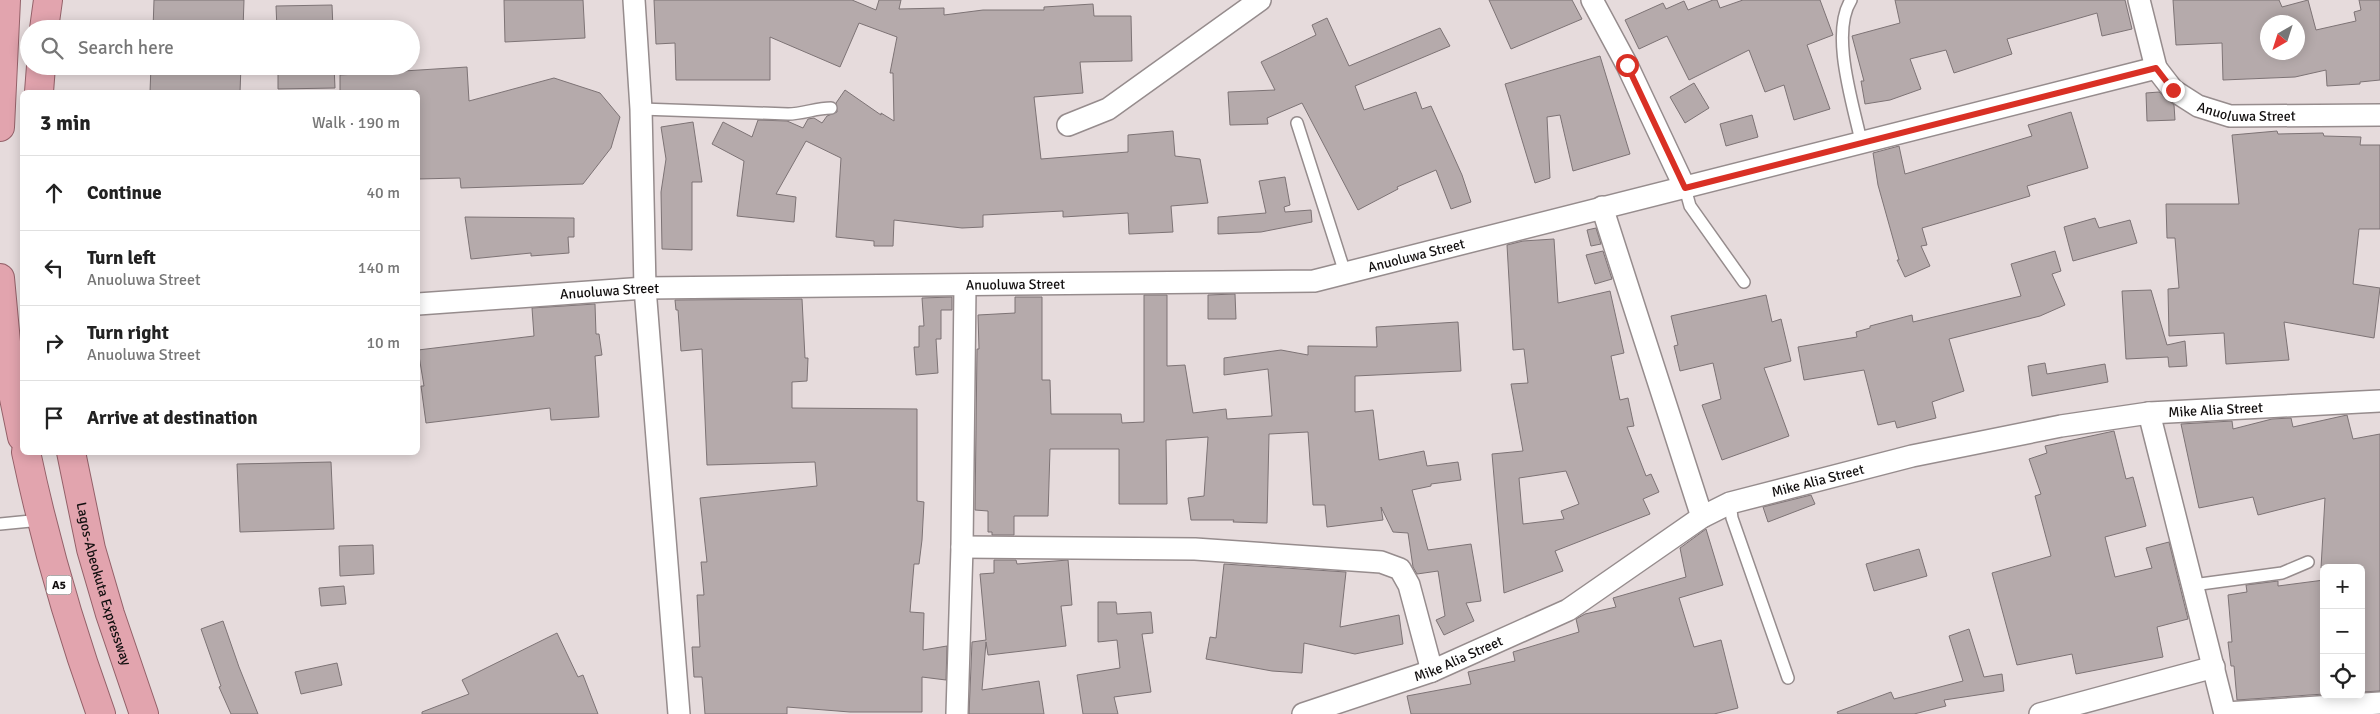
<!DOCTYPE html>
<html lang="en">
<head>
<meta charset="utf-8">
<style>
  body { margin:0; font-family:Signika,sans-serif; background:#f6f6f6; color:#222 }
  .controls { position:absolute; right:15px; bottom:15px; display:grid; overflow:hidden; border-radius:8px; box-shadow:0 2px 12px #0003 }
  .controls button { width:45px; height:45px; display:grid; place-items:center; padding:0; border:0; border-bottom:1px solid #e0e0e0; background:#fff; color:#222; font:25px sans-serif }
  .compass { position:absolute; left:2260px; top:15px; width:45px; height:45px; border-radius:50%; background:#fff; box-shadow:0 2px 12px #0003; rotate:219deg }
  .stop { position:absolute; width:15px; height:15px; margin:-11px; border:4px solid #d93025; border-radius:50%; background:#fff }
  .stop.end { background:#d93025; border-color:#fff; box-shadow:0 1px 5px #0008 }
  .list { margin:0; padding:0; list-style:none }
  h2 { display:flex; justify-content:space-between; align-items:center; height:65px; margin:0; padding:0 20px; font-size:21px }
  h2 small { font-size:16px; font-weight:400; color:#767676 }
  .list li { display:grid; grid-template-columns:32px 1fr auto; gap:15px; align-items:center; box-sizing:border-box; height:75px; padding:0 20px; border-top:1px solid #e0e0e0 }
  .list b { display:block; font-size:19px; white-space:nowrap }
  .list p { margin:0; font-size:16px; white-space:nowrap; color:#767676 }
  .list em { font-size:16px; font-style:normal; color:#767676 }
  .icon { flex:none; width:28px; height:28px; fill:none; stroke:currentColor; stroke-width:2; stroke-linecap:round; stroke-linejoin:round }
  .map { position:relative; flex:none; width:2380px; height:714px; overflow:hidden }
  .search { position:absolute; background:#fff; box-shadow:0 2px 12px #0003; left:20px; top:20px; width:400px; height:55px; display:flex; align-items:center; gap:12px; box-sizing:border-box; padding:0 18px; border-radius:28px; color:#767676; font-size:19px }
  .panel { position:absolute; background:#fff; box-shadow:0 2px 12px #0003; left:20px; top:90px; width:400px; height:365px; border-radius:8px }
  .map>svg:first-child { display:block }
  .building { fill:#b5aaab; stroke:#7d7375; fill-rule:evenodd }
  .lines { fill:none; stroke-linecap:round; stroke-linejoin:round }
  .service-casing { stroke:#968c8d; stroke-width:14 }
  .minor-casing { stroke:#968c8d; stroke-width:24 }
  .trunk-casing { stroke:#946169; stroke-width:30 }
  .service { stroke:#fff; stroke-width:11 }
  .minor { stroke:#fff; stroke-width:21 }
  .trunk { stroke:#e2a4ae; stroke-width:28 }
  .route { stroke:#d93025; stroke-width:6 }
  .labels { text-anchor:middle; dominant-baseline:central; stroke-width:4; stroke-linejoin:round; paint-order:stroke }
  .shield { fill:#fff; stroke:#595757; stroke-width:1 }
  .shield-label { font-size:12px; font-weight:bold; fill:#120f0f }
  .street-label { font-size:14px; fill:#120f0f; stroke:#fff }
</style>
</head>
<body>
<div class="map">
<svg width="2380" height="714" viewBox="0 0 2380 714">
  <rect width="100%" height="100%" fill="#e6dbdc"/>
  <g class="building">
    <path d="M 154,0 L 244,0 L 243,29 L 153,29 Z"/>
    <path d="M 504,0 L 583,0 L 585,38 L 505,42 Z"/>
    <path d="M 654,0 L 852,0 L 876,10 L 879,0 L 901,0 L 899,9 L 944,8 L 944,15 L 983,10 L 1044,10 L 1044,7 L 1093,4 L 1094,16 L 1131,16 L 1132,61 L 1080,62 L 1083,93 L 1034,97 L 1041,159 L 1128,152 L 1128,135 L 1173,131 L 1175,156 L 1200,159 L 1208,203 L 1171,206 L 1173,232 L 1129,234 L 1128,213 L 1063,217 L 1063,211 L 983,215 L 983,227 L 962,228 L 894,220 L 893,246 L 874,246 L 874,241 L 836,237 L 841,158 L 806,141 L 776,194 L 796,197 L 794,222 L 737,216 L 744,161 L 712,144 L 723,122 L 752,137 L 758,120 L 787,121 L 803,128 L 808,119 L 814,118 L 822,123 L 827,116 L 837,112 L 836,103 L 845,90 L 881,115 L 881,113 L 894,121 L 893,73 L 890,73 L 897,37 L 859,23 L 840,67 L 770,37 L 770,80 L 676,80 L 675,43 L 656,44 Z"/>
    <path d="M 1489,0 L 1572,0 L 1582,19 L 1511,49 Z"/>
    <path d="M 1713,0 L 1717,0 L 1720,8 L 1743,0 L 1820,0 L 1833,35 L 1807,45 L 1830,109 L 1794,120 L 1784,85 L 1765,92 L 1749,50 L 1689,80 L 1667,36 L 1639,49 L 1625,20 L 1663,3 L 1666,9 L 1684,1 L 1688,10 Z"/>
    <path d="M 1895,0 L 2125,0 L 2132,29 L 2102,36 L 2097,13 L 2007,39 L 2012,54 L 1954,73 L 1946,50 L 1910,59 L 1921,89 L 1890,100 L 1865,104 L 1861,81 L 1864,81 L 1852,36 L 1900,23 Z"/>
    <path d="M 2173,0 L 2279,0 L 2282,7 L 2308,0 L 2316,30 L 2356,21 L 2354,12 L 2361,10 L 2359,0 L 2380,0 L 2380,80 L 2360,82 L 2360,84 L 2327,86 L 2326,70 L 2295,77 L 2223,80 L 2222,43 L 2176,45 ZM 2268,22 L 2298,22 L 2298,52 L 2268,52 Z"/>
    <path d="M 332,5 L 333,29 L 277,29 L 276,6 Z"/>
    <path d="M 1327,18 L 1349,66 L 1440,28 L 1450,46 L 1355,86 L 1364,110 L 1416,92 L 1422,109 L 1431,106 L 1462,175 L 1471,202 L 1451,209 L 1436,170 L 1397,187 L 1398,189 L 1358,210 L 1302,103 L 1267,118 L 1268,124 L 1230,125 L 1228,92 L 1275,90 L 1261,62 L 1316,35 L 1312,25 Z"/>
    <path d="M 1600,56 L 1630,154 L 1573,171 L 1560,115 L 1547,117 L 1550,178 L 1535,183 L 1505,84 Z"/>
    <path d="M 151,66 L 241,66 L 240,92 L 150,92 Z"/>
    <path d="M 278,66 L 334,66 L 335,88 L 278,89 Z"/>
    <path d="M 467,67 L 469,101 L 554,78 L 600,93 L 620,117 L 611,148 L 583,184 L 461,188 L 460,178 L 418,179 L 418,92 L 340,92 L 340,75 Z"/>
    <path d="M 1694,83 L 1709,108 L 1685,123 L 1670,97 Z"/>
    <path d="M 2159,92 L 2174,105 L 2175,120 L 2147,121 L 2146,93 Z"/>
    <path d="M 2071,112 L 2088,168 L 2027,186 L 2030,196 L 1922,228 L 1927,245 L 1921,246 L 1930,266 L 1905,277 L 1897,260 L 1899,260 L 1878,185 L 1873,153 L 1899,146 L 1905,174 L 2032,136 L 2028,125 Z"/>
    <path d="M 1752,115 L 1758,137 L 1726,146 L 1720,124 Z"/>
    <path d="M 693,122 L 702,182 L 692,182 L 692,250 L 662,249 L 661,192 L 666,159 L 661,127 Z"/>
    <path d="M 2277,131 L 2278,134 L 2323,133 L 2324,136 L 2361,137 L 2360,145 L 2380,145 L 2380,229 L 2359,229 L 2353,284 L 2380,288 L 2374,338 L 2284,322 L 2289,360 L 2226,364 L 2224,333 L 2169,336 L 2168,289 L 2179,288 L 2175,238 L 2167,238 L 2166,204 L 2239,204 L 2232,135 Z"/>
    <path d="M 1285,177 L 1290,205 L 1284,207 L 1285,212 L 1311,210 L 1312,222 L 1261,232 L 1218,234 L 1218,217 L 1266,213 L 1259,181 Z"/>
    <path d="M 465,217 L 574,218 L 574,237 L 568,237 L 569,253 L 531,256 L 531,253 L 471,259 Z"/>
    <path d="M 2095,218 L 2099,228 L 2130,220 L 2137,243 L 2073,261 L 2064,227 Z"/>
    <path d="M 1596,228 L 1601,244 L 1591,246 L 1587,230 Z"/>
    <path d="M 1554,239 L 1558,303 L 1610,291 L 1624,353 L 1611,356 L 1620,400 L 1628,398 L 1634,426 L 1627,427 L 1646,476 L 1651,474 L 1659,492 L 1643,499 L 1650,514 L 1555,551 L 1563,571 L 1504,593 L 1492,454 L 1523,451 L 1511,384 L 1528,383 L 1524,349 L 1513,350 L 1507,245 L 1523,241 ZM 1566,471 L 1579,504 L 1561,511 L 1564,519 L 1523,524 L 1519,478 Z"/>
    <path d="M 1603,251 L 1612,279 L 1595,284 L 1586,255 Z"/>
    <path d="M 2055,251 L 2061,271 L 2052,274 L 2065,305 L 2040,316 L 1949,339 L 1964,391 L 1932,402 L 1936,418 L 1897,428 L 1895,421 L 1878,425 L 1864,370 L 1804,380 L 1798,347 L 1857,337 L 1856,332 L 1870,328 L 1870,326 L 1912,315 L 1913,322 L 2021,296 L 2011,264 Z"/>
    <path d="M 2151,290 L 2167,345 L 2185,341 L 2187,366 L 2169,367 L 2168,357 L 2126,359 L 2122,291 Z"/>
    <path d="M 1235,294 L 1236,319 L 1208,319 L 1208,295 Z"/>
    <path d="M 1144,295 L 1167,295 L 1167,366 L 1185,365 L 1193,413 L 1226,409 L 1227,419 L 1272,416 L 1268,369 L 1224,375 L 1224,358 L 1281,350 L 1308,355 L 1308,346 L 1377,347 L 1376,327 L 1458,322 L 1461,371 L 1355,376 L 1355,412 L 1373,410 L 1379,460 L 1424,451 L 1427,466 L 1458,462 L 1461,480 L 1431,484 L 1431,486 L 1412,490 L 1428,550 L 1471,544 L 1481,601 L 1466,603 L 1474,621 L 1444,635 L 1436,620 L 1445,616 L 1438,571 L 1417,574 L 1413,567 L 1408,533 L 1393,532 L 1381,507 L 1383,520 L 1327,527 L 1325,505 L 1313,505 L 1308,432 L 1269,434 L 1267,523 L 1233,522 L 1234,520 L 1191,520 L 1188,498 L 1204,496 L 1208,437 L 1166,440 L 1167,504 L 1119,504 L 1119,449 L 1050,449 L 1048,516 L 1014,516 L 1014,535 L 992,535 L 992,532 L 988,532 L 988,511 L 975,510 L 977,349 L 979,349 L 978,315 L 1015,313 L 1015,297 L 1042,297 L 1042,380 L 1050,380 L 1051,414 L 1121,414 L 1122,423 L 1144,422 Z"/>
    <path d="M 1766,295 L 1772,322 L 1781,319 L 1791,361 L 1764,368 L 1789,436 L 1722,460 L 1702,405 L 1721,399 L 1713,363 L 1680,371 L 1674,346 L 1678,345 L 1671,316 Z"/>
    <path d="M 952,297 L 952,310 L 941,310 L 941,339 L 936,339 L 938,373 L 916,375 L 914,347 L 919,347 L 919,326 L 924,326 L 922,298 Z"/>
    <path d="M 802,299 L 805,358 L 808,358 L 807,381 L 792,382 L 792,408 L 917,409 L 917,501 L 924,502 L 922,540 L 919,564 L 914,564 L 910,612 L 924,613 L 923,650 L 947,646 L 946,680 L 922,677 L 922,712 L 850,712 L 787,707 L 787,714 L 705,714 L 702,677 L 694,677 L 692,647 L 700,647 L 697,595 L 704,595 L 701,562 L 707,562 L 700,498 L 817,486 L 815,462 L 707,465 L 702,349 L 681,351 L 678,310 L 676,310 L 675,300 Z"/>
    <path d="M 595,304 L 596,334 L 599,334 L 602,355 L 595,356 L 599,417 L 551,420 L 550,408 L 426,423 L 421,386 L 424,386 L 418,350 L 534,336 L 532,308 Z"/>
    <path d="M 2045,363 L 2047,374 L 2105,364 L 2108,382 L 2032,396 L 2028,366 Z"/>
    <path d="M 2347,415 L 2353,439 L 2380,434 L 2380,691 L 2361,692 L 2361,568 L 2321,568 L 2325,498 L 2258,515 L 2253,497 L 2199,508 L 2181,424 L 2232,421 L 2233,429 L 2272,419 L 2291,418 L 2293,427 Z"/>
    <path d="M 2114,431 L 2126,479 L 2133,477 L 2146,526 L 2105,537 L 2115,577 L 2152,568 L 2146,548 L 2169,542 L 2188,619 L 2157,627 L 2163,657 L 2076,674 L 2072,654 L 2017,665 L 1992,573 L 2051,556 L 2035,496 L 2041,494 L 2029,459 L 2047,453 L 2045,446 Z"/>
    <path d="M 331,462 L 334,529 L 240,532 L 237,464 Z"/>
    <path d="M 1811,495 L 1815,504 L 1768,522 L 1763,507 Z"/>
    <path d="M 1706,529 L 1723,585 L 1679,598 L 1694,647 L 1721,640 L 1738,708 L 1714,714 L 1411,714 L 1407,696 L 1471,684 L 1468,672 L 1515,661 L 1513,652 L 1579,632 L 1576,619 L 1585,614 L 1616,607 L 1613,598 L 1686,577 L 1680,548 Z"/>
    <path d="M 373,545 L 374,574 L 340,576 L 339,546 Z"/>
    <path d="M 1919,549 L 1927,576 L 1874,591 L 1866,564 Z"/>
    <path d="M 994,560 L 1016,560 L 1017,564 L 1068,560 L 1072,605 L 1061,606 L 1066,646 L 988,655 L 986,642 L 982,690 L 1039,681 L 1044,714 L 969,714 L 972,642 L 986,640 L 980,574 L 994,573 Z"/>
    <path d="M 1224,564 L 1346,572 L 1340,627 L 1399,615 L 1403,644 L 1355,654 L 1304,643 L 1302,673 L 1272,671 L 1206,659 L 1210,637 L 1216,638 Z"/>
    <path d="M 2324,580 L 2324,694 L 2237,700 L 2234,666 L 2231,666 L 2228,642 L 2232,642 L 2228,595 L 2247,592 L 2246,585 L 2278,581 L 2278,586 Z"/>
    <path d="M 344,586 L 346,604 L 321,606 L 319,588 Z"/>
    <path d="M 1098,602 L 1116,602 L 1117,614 L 1151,612 L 1153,633 L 1142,634 L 1151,692 L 1114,697 L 1118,714 L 1083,714 L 1077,675 L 1120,668 L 1117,640 L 1098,642 Z"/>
    <path d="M 223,621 L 239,667 L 258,714 L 231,714 L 219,687 L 221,686 L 201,629 Z"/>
    <path d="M 1969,629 L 1984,677 L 2002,674 L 2004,691 L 1944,700 L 1946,706 L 1914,714 L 1838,714 L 1837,712 L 1891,692 L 1894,699 L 1963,681 L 1949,636 Z"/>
    <path d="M 557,633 L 578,677 L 583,675 L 598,714 L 422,714 L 422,712 L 469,694 L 462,680 Z"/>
    <path d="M 337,663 L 342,685 L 301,694 L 295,672 Z"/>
  </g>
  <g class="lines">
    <defs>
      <g id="service">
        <path d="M 1851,0 C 1830,33 1853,104 1861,141"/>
        <path d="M 641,109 L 788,114 C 803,114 816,108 831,108"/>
        <path d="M 1297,123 L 1345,273"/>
        <path d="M 1685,188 L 1690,206 L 1744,282"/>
        <path d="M 1730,503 L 1732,518 L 1788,678"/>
        <path d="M 0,524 L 41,520"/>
        <path d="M 2193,585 L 2282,573 L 2308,562"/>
      </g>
      <g id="minor">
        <path d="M 634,0 L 641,109 L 645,288 L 679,714"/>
        <path d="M 1592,0 L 1627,65 L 1685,188"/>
        <path d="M 2139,0 L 2156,68"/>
        <path d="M 1068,125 L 1108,109 L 1260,0"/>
        <path d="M 1602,207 L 1702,517"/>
        <path id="s1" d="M 418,304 L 645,288 L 1314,281 L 2156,68 L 2173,90 L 2198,106 L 2230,116 L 2380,115"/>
        <path d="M 2149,413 L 2225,714"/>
        <path d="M 962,547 L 1195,549 L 1381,562 L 1400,569 L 1409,585 L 1432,671"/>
        <path d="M 957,713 L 962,547 L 965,286"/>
        <path d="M 2225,713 L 2380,703"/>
        <path id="s2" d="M 1303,714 L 1432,671 L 1568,610 L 1702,517 L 1730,503 L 1912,456 L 2061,426 L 2149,413 L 2380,401"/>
        <path d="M 2040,714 L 2214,667"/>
      </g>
      <g id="trunk">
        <path d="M 44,29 L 48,0"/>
        <path d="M 39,92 L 41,66"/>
        <path d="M 0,127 L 6,0"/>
        <path d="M 0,278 L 9,374 L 22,437"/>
        <path d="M 26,452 C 45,542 70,628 101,714"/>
        <path id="s3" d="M 71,452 L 91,549 L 110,614 L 144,714"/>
      </g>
    </defs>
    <use href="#service" class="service-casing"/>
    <use href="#minor" class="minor-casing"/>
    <use href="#trunk" class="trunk-casing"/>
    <use href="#service" class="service"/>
    <use href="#minor" class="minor"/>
    <use href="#trunk" class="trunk"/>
  </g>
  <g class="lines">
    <path class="route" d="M 1627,65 L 1685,188 L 2156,68 L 2173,90"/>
  </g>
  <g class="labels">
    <rect class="shield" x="46.5" y="575.5" width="25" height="19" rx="4"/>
    <g class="shield-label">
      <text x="59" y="585">A5</text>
    </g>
    <g class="street-label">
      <text stroke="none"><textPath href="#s1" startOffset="1872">Anuoluwa Street</textPath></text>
      <text stroke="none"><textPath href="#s1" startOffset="1002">Anuoluwa Street</textPath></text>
      <text stroke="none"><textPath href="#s1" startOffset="598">Anuoluwa Street</textPath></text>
      <text stroke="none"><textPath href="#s1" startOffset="192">Anuoluwa Street</textPath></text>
      <text stroke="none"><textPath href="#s2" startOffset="975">Mike Alia Street</textPath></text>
      <text stroke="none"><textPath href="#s2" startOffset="570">Mike Alia Street</textPath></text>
      <text stroke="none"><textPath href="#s3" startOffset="136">Lagos-Abeokuta Expressway</textPath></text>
      <text stroke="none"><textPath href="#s2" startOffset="165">Mike Alia Street</textPath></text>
    </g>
  </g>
</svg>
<div class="controls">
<button>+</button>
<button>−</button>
<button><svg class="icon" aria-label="locate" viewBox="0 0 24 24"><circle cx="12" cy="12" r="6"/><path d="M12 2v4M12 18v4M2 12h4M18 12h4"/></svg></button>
</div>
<svg class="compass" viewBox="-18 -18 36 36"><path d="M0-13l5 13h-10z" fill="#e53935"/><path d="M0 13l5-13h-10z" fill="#767676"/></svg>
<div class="stop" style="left:1627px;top:65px"></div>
<div class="stop end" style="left:2173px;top:90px"></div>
<div class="search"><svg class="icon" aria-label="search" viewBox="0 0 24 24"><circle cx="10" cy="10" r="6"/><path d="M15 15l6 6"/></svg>Search here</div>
<section class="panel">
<h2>3 min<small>Walk · 190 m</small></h2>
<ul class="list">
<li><svg class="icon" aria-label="ahead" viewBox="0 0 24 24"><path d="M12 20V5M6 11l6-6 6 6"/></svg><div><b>Continue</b></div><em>40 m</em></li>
<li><svg class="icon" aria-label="left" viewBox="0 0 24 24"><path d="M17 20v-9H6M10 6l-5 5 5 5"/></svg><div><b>Turn left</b><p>Anuoluwa Street</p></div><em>140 m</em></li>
<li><svg class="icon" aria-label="right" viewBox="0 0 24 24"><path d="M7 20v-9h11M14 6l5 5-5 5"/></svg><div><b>Turn right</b><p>Anuoluwa Street</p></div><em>10 m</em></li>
<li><svg class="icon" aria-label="arrive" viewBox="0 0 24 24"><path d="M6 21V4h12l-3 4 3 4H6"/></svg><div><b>Arrive at destination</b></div></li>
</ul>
</section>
</div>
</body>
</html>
